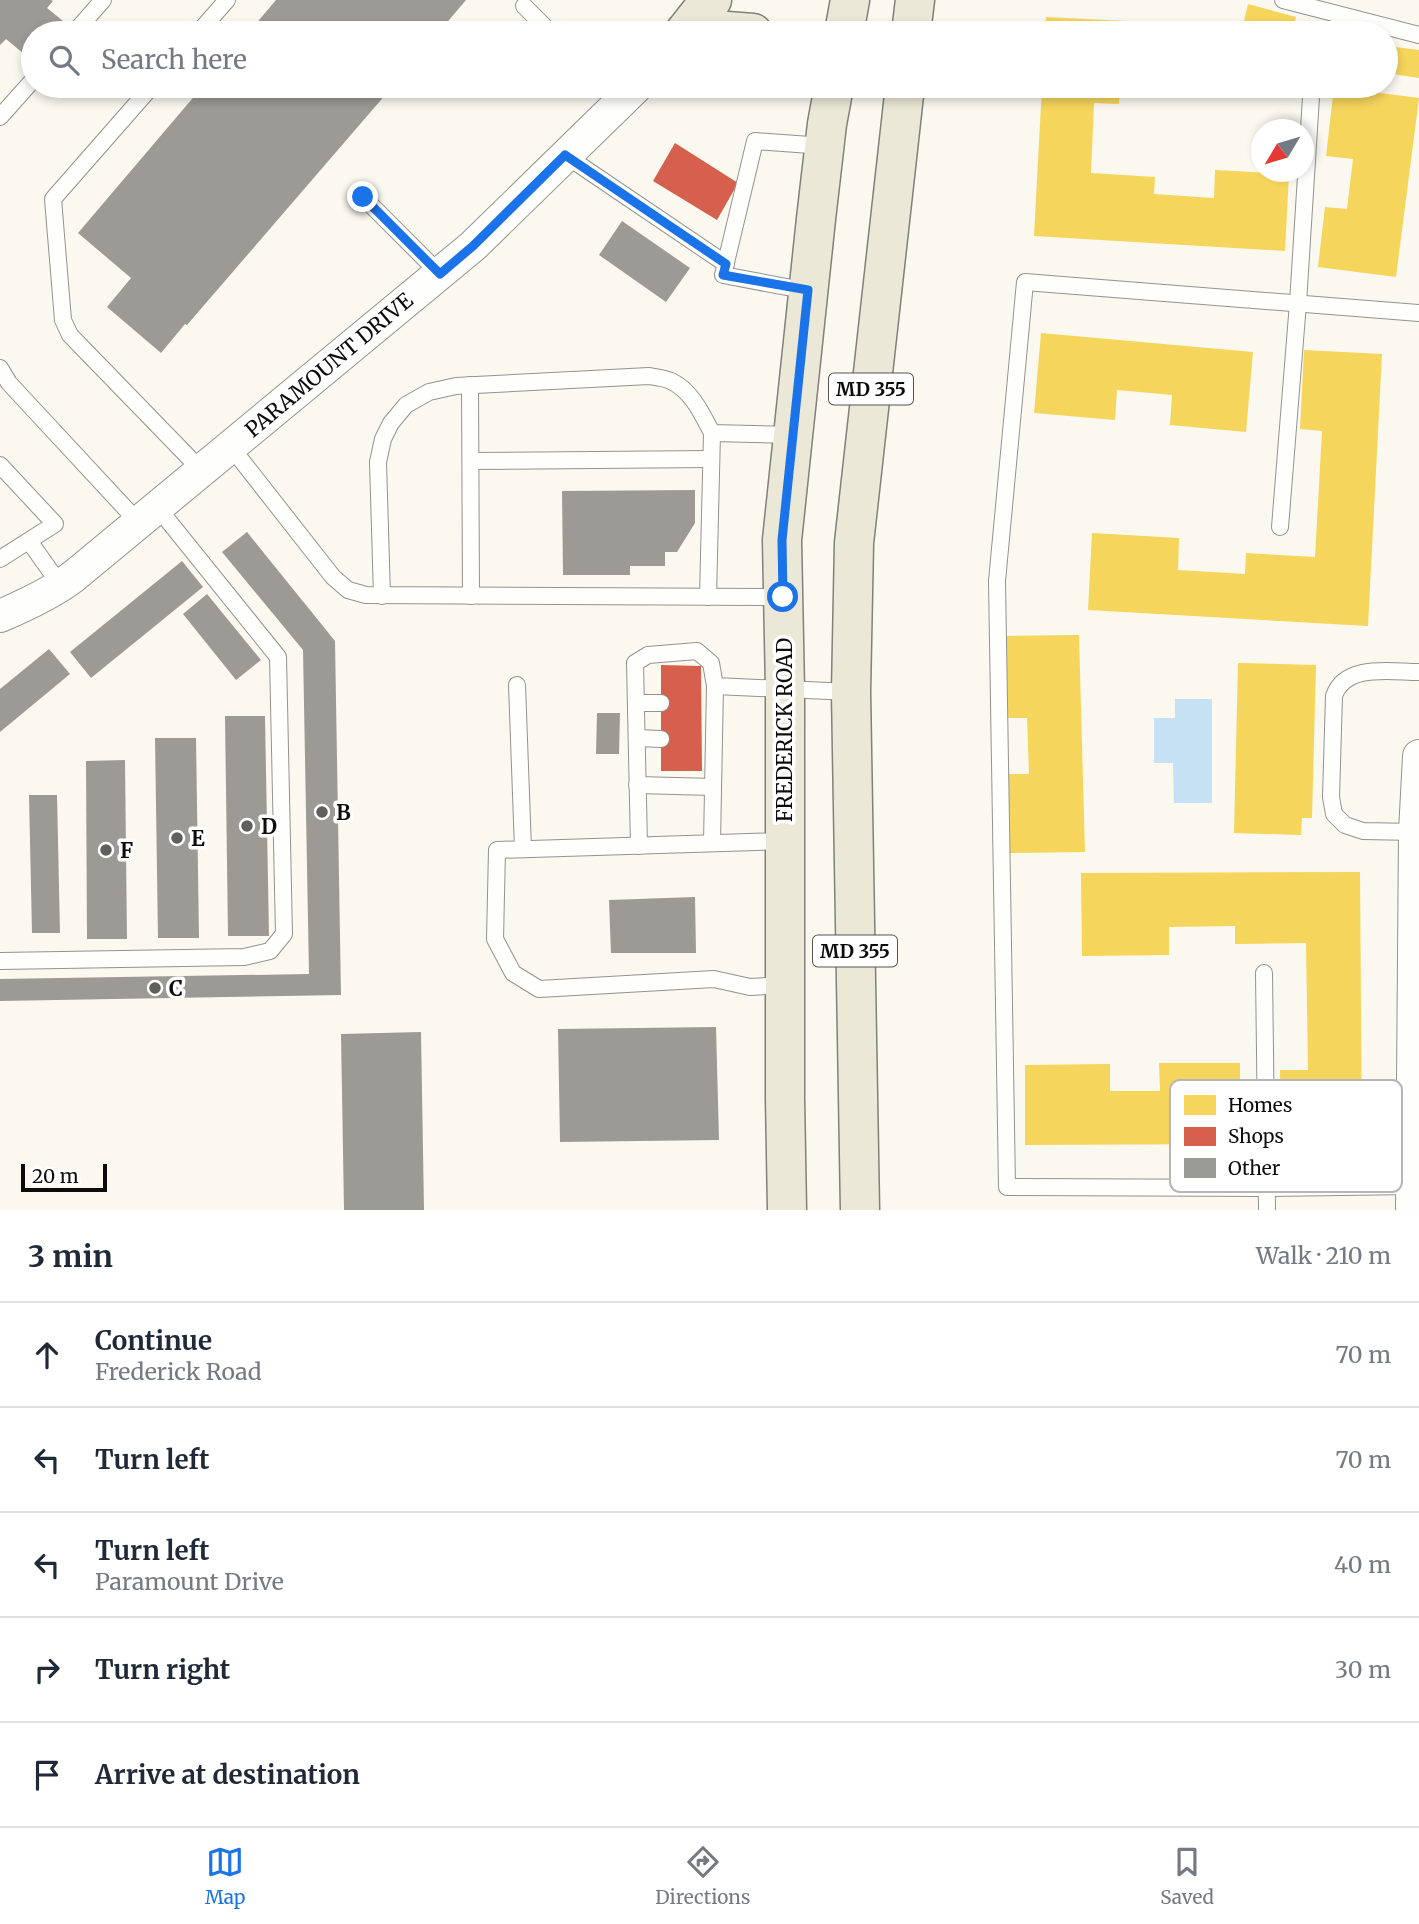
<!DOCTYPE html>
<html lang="en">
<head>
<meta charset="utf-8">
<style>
  body { margin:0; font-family:Merriweather,serif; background:#f2f2f3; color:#1f2937 }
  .compass { position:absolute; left:1251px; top:119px; width:63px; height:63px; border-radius:50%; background:#fff; box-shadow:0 4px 10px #0003; rotate:232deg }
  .scale { position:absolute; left:21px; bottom:18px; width:86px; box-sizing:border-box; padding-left:7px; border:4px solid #0c0c0c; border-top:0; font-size:19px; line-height:24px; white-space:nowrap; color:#0c0c0c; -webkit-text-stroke:5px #fff; paint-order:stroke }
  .stop { position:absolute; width:21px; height:21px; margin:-16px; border:5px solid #1a73e8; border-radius:50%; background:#fff }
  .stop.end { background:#1a73e8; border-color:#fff; box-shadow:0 2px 7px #0008 }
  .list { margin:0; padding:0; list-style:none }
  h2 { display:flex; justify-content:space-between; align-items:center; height:91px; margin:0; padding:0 28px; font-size:30px }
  h2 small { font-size:23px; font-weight:400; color:#747a83 }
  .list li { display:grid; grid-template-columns:46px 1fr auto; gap:21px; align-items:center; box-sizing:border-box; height:105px; padding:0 28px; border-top:2px solid #e0e1e3 }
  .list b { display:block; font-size:26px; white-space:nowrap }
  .list p { margin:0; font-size:23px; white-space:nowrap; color:#747a83 }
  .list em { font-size:23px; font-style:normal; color:#747a83 }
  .icon { flex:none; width:38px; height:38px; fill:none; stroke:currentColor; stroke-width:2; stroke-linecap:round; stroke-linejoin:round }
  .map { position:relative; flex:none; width:1419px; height:1210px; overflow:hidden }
  .search { position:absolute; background:#fff; box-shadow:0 4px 10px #0003; left:21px; right:21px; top:21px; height:77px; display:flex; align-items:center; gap:18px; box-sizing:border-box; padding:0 24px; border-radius:38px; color:#747a83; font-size:26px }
  .sheet { height:616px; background:#fff }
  nav { display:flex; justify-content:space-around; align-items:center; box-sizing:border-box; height:98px; border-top:2px solid #e0e1e3; background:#fff; font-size:19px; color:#747a83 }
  nav a { display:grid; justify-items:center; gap:4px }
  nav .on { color:#1a73e8 }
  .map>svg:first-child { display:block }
  .water { fill:#c6e0f4 }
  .homes { fill:#f6d55c }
  .shops { fill:#d6604d }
  .building { fill:#9c9a95 }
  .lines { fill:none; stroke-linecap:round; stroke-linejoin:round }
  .service-casing { stroke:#93928e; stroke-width:18 }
  .minor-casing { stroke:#93928e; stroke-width:34 }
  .primary-casing { stroke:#80807c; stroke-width:41 }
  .service { stroke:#fefefd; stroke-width:16 }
  .minor { stroke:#fefefd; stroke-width:32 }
  .primary { stroke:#ece8d7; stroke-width:38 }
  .route { stroke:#1a73e8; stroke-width:9 }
  .poi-dot { fill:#5f5f5b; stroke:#fff; stroke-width:2.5 }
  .labels { text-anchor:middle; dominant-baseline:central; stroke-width:7; stroke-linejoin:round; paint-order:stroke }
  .shield { fill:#fff; stroke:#555; stroke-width:2 }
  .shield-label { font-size:19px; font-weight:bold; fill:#0c0c0c }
  .street-label { font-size:21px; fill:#0c0c0c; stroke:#fff }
  .poi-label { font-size:21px; font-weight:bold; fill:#0c0c0c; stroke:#fff; text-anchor:start }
  .key { fill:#fff; stroke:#b6b6b6; stroke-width:2 }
  .key-label { font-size:19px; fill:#0c0c0c }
</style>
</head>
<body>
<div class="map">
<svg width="1419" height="1210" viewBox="0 0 1419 1210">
  <rect width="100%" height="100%" fill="#faf8ef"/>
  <path class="water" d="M 1175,699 L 1212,699 L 1212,803 L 1174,803 L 1173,763 L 1154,763 L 1154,718 L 1175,718 Z"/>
  <g class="homes">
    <path d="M 1248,4 L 1296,17 L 1292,33 L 1241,33 Z"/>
    <path d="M 1046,17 L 1124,21 L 1123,33 L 1045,33 Z"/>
    <path d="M 1388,46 L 1419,50 L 1419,78 L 1386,73 Z"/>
    <path d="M 1042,86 L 1120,86 L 1119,104 L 1094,103 L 1091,173 L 1155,177 L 1154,194 L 1214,198 L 1215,170 L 1289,174 L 1285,251 L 1034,236 Z"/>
    <path d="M 1334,87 L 1419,98 L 1396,277 L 1318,267 L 1325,207 L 1347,209 L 1353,159 L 1326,156 Z"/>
    <path d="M 1041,333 L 1253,352 L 1246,432 L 1170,425 L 1172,395 L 1117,390 L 1115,420 L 1034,413 Z"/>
    <path d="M 1304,350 L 1382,354 L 1368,626 L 1088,610 L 1092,533 L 1179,538 L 1178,570 L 1245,574 L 1246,553 L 1315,557 L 1322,431 L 1300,429 Z"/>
    <path d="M 1079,635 L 1085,852 L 1010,853 L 1008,774 L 1029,774 L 1027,718 L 1008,718 L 1006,636 Z"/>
    <path d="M 1238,663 L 1316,665 L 1312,818 L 1302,818 L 1301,835 L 1234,833 Z"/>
    <path d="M 1360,872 L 1362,1152 L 1281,1152 L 1280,1070 L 1308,1070 L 1306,943 L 1235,944 L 1235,926 L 1169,927 L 1169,955 L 1082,956 L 1081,873 Z"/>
    <path d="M 1159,1063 L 1240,1063 L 1240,1144 L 1025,1145 L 1025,1065 L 1110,1064 L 1110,1091 L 1160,1091 Z"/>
  </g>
  <g class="shops">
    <path d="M 675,143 L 738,183 L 717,220 L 653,181 Z"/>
    <path d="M 661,665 L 701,666 L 702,771 L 661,771 Z"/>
  </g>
  <g class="building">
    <path d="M 0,0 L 51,0 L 53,1 L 47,8 L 63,21 L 53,33 L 33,33 L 33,56 L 30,59 L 6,39 L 0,45 Z"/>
    <path d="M 276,0 L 466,0 L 438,33 L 248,33 Z"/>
    <path d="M 203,86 L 393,86 L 187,325 L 185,324 L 161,353 L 107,307 L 131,278 L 78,233 Z"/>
    <path d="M 622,221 L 690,268 L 666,302 L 599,255 Z"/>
    <path d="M 695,490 L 695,523 L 677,552 L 665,552 L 665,566 L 630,566 L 630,575 L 563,575 L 562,491 Z"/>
    <path d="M 247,532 L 335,641 L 341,995 L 0,1001 L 0,979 L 309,974 L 303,650 L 222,552 Z"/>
    <path d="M 182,561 L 203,587 L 91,678 L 70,652 Z"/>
    <path d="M 207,594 L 261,660 L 236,680 L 183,614 Z"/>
    <path d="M 49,649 L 70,674 L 0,732 L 0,689 Z"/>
    <path d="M 597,713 L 620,713 L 619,754 L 596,754 Z"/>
    <path d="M 225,716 L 265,716 L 269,936 L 228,936 Z"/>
    <path d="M 155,738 L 196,738 L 199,938 L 158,938 Z"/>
    <path d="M 125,760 L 127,939 L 87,939 L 86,761 Z"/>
    <path d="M 29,795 L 57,795 L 60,933 L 32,933 Z"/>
    <path d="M 695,897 L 696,953 L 611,953 L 609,900 Z"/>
    <path d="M 716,1027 L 719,1140 L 560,1142 L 558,1029 Z"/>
    <path d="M 421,1032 L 424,1210 L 344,1210 L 341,1034 Z"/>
  </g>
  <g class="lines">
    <defs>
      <g id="service">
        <path d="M 1283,0 L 1419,35"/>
        <path d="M 524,6 L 551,33"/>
        <path d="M 74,33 L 103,0"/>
        <path d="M 198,33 L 227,0"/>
        <path d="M 152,86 L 53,199 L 63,320 L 70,335 L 202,471"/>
        <path d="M 604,86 L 620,102"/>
        <path d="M 0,117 L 33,80"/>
        <path d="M 565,155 L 726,264"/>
        <path d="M 363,197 L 440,274"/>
        <path d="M 808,291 L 723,275 L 755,141 L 824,146"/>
        <path d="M 0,368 L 9,383 L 139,523"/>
        <path d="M 470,385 L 471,596"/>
        <path d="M 231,447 L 333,577 L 348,590 L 366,595 L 783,597"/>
        <path d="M 471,461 L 710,459"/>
        <path d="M 0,465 L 55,524 L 0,559"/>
        <path d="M 1280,527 L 1298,303 L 1311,97"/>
        <path d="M 29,541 L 61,586"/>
        <path d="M 382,596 L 378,462 L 383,439 L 391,423 L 406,405 L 429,392 L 456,386 L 649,376 C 656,377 665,378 671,381 C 692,391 702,414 712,433 L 793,435"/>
        <path d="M 708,597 L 712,433"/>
        <path d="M 517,685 L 523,849"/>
        <path d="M 636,703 L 661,703"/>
        <path d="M 637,738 L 661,739"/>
        <path d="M 637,785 L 713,787"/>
        <path d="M 1415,832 L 1363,831 L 1345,825 L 1334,814 L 1331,797 L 1334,696 C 1345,663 1391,672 1419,672"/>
        <path d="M 784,841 L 497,850 L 495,939 L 513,973 L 539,989 L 714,979 L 750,987 L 784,985"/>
        <path d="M 712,843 L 715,686"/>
        <path d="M 639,846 L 635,663 L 648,655 L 697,651 L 711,663 L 715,686 L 851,692"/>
        <path d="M 0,961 L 244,957 L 270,951 L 284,934 L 278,657 L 158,508"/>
        <path d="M 1264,973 L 1267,1210"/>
        <path d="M 1412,1186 L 1267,1188 L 1007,1187 L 997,581 L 1025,282 L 1419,313"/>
      </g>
      <g id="minor">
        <path d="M 0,616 C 26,605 52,593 74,576 L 473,246 L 637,86"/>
        <path d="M 1412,1210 L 1415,832 L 1419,756"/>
      </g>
      <g id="primary">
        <path d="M 684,33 L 706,5 L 712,0"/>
        <path d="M 722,33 L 727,31 L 753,33"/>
        <path d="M 844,33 L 850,0"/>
        <path d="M 911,33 L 915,0"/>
        <path d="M 787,1210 L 785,1098 L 785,690 L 782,540 L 816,219 L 827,124 L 834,86"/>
        <path d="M 860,1210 L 851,692 L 854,543 L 905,86"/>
      </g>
    </defs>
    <use href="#service" class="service-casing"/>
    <use href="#minor" class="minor-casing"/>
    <use href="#primary" class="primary-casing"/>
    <use href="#service" class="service"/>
    <use href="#minor" class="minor"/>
    <use href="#primary" class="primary"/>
  </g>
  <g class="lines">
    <path class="route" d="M 363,197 L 440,274 L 473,246 L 565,155 L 726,264 L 723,275 L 808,290 L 782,540 L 783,597"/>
  </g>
  <g class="poi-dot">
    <circle cx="322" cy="812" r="7"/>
    <circle cx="247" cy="826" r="7"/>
    <circle cx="177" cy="838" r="7"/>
    <circle cx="106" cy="850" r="7"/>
    <circle cx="155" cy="988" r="7"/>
  </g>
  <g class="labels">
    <g class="shield">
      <rect x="829" y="373.5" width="84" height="31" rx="5"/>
      <rect x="813" y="935.5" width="84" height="31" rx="5"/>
    </g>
    <g class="shield-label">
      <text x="871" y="389">MD 355</text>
      <text x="855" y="951">MD 355</text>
    </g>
    <g class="street-label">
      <text transform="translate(329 365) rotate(-40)">PARAMOUNT DRIVE</text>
      <text transform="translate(784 730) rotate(-90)">FREDERICK ROAD</text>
    </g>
    <g class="poi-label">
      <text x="336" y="812">B</text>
      <text x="261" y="826">D</text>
      <text x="191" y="838">E</text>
      <text x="120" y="850">F</text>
      <text x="169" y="988">C</text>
    </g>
  </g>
  <rect x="1170" y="1080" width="232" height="112" rx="10" class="key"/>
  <rect x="1184" y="1095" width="32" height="20" fill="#f6d55c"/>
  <rect x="1184" y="1127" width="32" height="19" fill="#d6604d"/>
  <rect x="1184" y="1158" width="32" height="20" fill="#9c9a95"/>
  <g class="key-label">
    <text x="1228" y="1112">Homes</text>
    <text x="1228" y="1143">Shops</text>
    <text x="1228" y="1175">Other</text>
  </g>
</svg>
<svg class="compass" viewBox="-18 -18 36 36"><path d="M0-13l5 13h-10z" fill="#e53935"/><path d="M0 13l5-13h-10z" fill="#747a83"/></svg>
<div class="scale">20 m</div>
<div class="stop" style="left:783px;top:597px"></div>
<div class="stop end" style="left:363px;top:197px"></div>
<div class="search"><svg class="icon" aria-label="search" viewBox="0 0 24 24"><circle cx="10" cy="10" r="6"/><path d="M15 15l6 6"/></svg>Search here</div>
</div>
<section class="sheet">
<h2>3 min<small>Walk · 210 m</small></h2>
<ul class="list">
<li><svg class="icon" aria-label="ahead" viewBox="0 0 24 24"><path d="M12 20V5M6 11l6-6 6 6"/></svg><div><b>Continue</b><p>Frederick Road</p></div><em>70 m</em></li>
<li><svg class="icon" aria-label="left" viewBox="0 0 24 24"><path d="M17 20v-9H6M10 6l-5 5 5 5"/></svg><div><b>Turn left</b></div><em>70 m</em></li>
<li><svg class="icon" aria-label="left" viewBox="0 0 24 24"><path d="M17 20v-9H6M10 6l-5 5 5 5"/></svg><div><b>Turn left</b><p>Paramount Drive</p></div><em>40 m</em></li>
<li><svg class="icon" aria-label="right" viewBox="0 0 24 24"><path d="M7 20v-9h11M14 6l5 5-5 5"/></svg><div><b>Turn right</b></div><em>30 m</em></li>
<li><svg class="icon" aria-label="arrive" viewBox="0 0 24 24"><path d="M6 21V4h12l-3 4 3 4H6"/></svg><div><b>Arrive at destination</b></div></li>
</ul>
</section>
<nav>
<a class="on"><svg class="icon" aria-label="map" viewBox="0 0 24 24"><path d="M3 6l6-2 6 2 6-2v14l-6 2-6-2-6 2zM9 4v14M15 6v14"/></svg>Map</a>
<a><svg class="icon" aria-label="directions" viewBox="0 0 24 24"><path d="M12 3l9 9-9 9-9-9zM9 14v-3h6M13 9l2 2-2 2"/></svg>Directions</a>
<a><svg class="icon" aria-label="saved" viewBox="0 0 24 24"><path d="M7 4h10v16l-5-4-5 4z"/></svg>Saved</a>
</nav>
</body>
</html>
